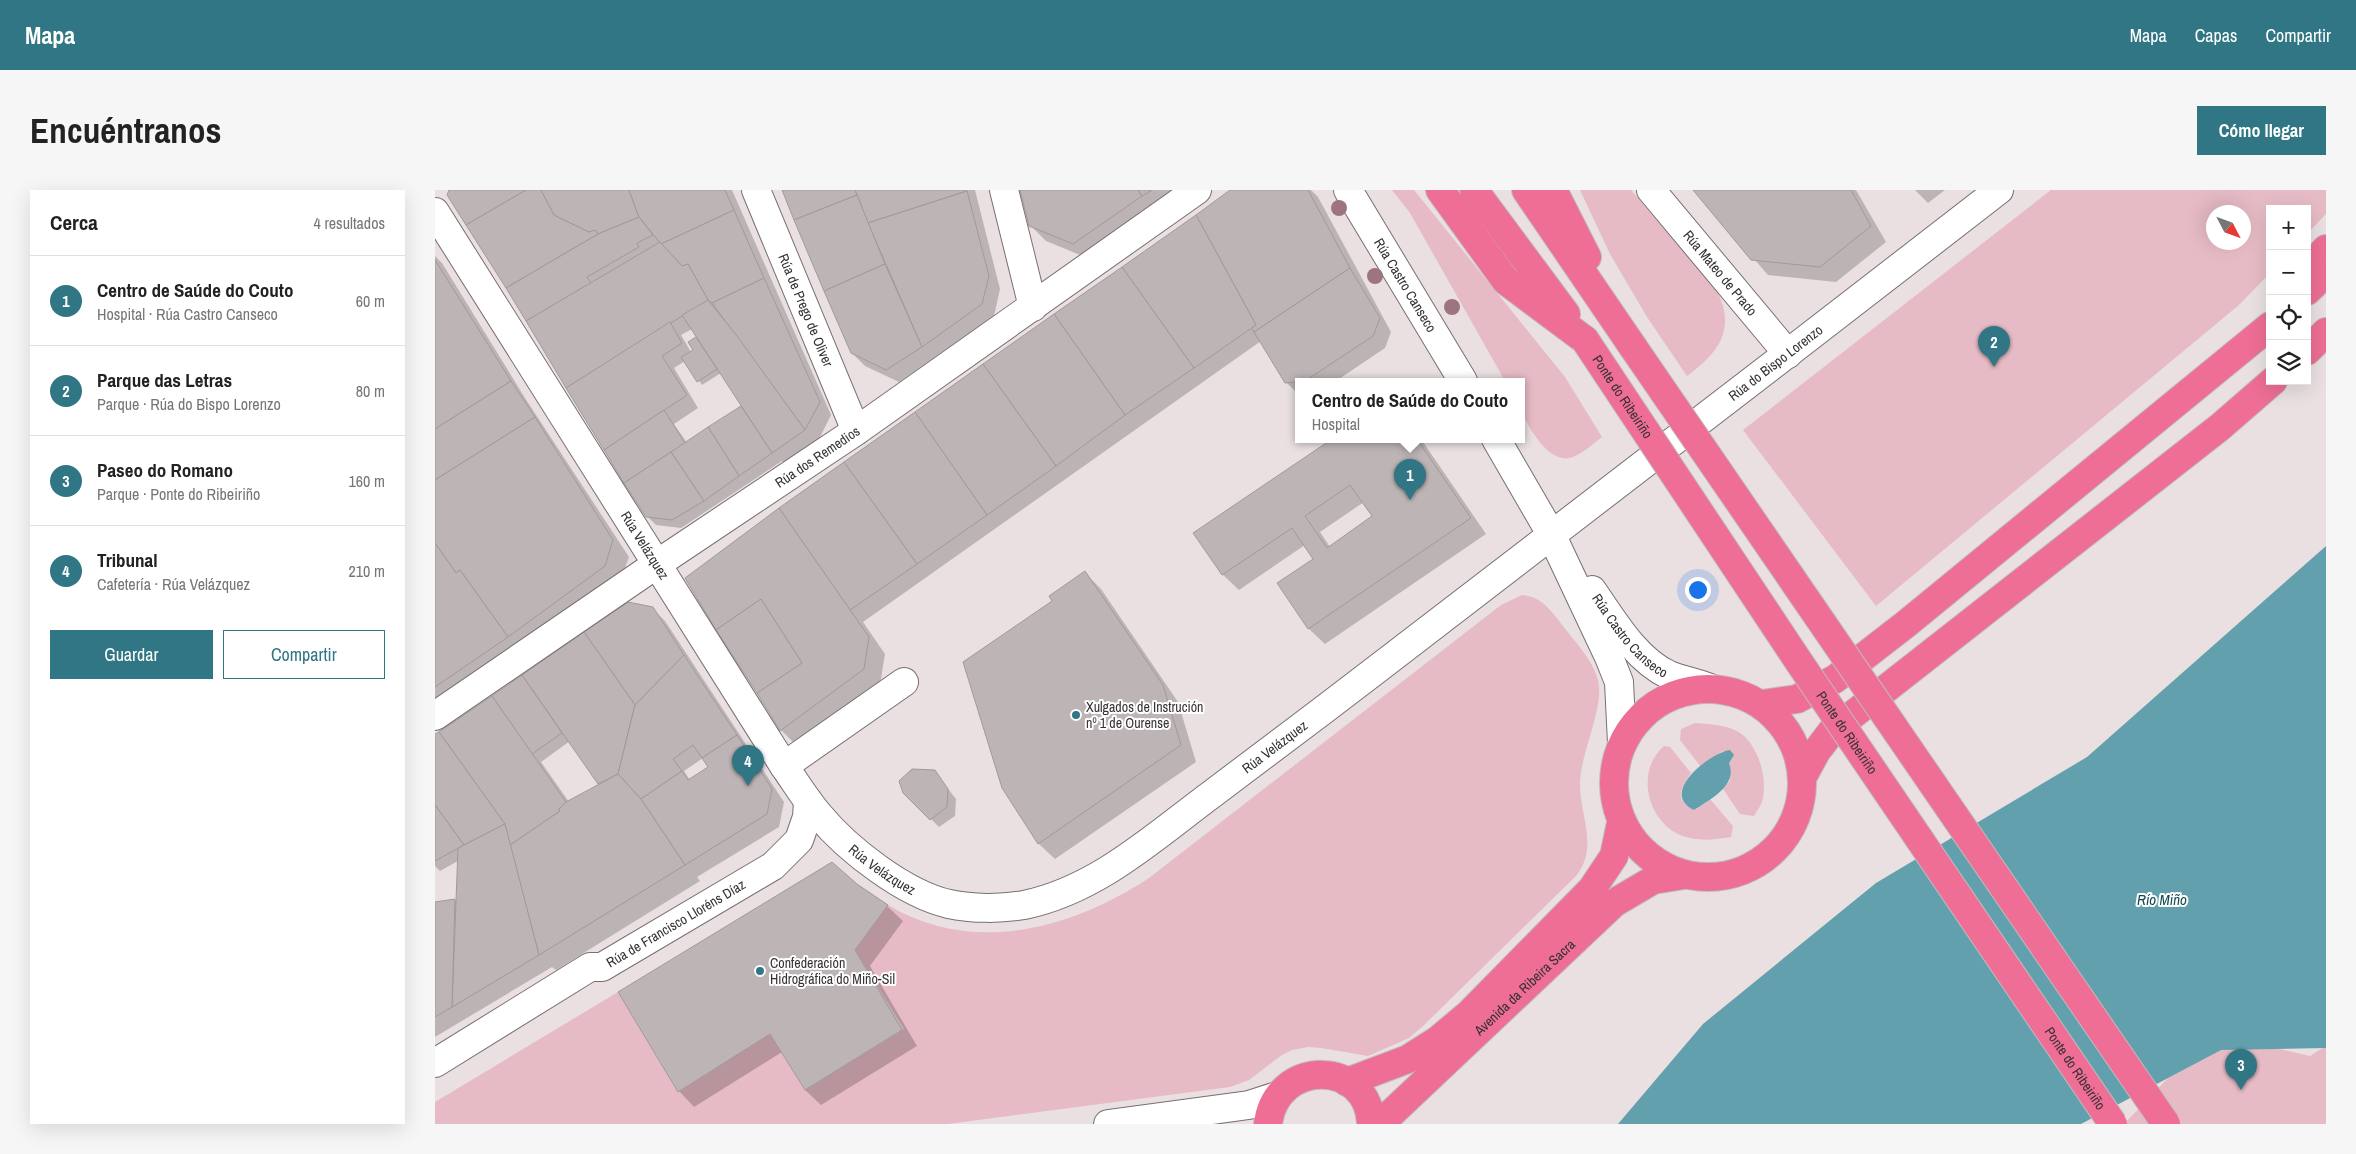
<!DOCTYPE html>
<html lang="es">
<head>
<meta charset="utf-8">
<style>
  body { margin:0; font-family:"Archivo Narrow",sans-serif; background:#f6f6f6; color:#222 }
  .controls { position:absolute; right:15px; top:15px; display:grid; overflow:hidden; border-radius:0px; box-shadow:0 5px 20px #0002 }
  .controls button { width:45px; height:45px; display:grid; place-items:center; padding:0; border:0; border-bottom:1px solid #e0e0e0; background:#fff; color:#222; font:25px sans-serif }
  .compass { position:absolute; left:1771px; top:15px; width:45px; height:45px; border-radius:50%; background:#fff; box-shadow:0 5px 20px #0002; rotate:131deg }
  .you { position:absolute; left:1262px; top:399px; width:18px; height:18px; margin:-12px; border:4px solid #fff; border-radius:50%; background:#1a73e8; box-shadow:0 0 0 8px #1a73e833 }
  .badge { display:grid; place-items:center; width:32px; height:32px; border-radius:50%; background:#317684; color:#fff; font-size:16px; font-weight:700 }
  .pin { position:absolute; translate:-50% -41px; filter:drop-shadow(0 1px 2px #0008) }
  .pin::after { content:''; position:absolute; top:26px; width:18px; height:15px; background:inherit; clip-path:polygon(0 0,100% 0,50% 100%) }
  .popup { position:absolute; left:860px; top:188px; width:230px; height:65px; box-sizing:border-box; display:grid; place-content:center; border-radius:0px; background:#fff; filter:drop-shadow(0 1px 4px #0005); font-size:16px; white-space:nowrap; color:#767676 }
  .popup b { font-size:19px; color:#222 }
  .popup::after { content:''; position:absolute; left:50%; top:100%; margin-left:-10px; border:10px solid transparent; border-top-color:#fff }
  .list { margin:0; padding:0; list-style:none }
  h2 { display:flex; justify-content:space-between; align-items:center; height:65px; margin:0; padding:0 20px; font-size:21px }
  h2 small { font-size:16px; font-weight:400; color:#767676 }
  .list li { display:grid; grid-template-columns:32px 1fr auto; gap:15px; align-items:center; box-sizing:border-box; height:90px; padding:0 20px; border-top:1px solid #e0e0e0 }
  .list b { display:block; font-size:19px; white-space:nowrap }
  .list p { margin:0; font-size:16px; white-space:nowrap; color:#767676 }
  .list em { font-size:16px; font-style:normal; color:#767676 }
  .actions { display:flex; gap:10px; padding:15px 20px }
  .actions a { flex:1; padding:11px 0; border:1px solid #317684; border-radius:0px; text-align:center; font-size:18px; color:#317684 }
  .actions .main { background:#317684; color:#fff }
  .icon { flex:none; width:28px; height:28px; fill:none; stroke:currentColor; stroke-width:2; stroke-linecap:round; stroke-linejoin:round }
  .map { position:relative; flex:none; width:1891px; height:934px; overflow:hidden; border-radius:0px }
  header { display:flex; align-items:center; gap:30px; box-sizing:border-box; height:70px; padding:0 25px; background:#317684; color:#fff }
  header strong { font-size:24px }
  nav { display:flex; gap:28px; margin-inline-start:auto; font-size:18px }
  .intro { display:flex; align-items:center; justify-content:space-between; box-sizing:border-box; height:120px; padding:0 30px }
  h1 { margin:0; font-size:35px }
  .button { padding:12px 22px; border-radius:0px; background:#317684; color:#fff; font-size:18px; font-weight:700 }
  main { display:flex; gap:30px; padding:0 30px }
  aside { flex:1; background:#fff; border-radius:0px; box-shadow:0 5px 20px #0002 }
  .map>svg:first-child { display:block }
  .green { fill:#e6bbc5; fill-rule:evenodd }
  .water { fill:#63a0ad }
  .shadow { fill:#0003; fill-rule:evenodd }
  .building { fill:#bdb4b6; stroke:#a1999a; fill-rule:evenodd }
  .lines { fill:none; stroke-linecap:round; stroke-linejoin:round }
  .street-casing { stroke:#776f70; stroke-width:30 }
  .highway-casing { stroke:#bfbdbe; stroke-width:30 }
  .street { stroke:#fff; stroke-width:28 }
  .highway { stroke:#ee6e95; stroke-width:28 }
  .highway-bridge-casing { stroke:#bfbdbe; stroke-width:30; stroke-linecap:butt }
  .highway-bridge { stroke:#ee6e95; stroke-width:28 }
  .tree { fill:#9c7581 }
  .poi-dot { fill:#317684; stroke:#fff; stroke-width:2 }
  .labels { text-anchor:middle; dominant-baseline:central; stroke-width:4; stroke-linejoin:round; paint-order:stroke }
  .street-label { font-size:14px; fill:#363233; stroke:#fff }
  .poi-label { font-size:14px; fill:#363233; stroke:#fff; text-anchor:start }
  .water-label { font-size:15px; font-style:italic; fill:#114852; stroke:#fff }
</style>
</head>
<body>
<header>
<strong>Mapa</strong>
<nav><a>Mapa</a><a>Capas</a><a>Compartir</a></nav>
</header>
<div class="intro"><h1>Encuéntranos</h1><a class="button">Cómo llegar</a></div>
<main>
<aside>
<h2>Cerca<small>4 resultados</small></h2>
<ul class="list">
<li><span class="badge">1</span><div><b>Centro de Saúde do Couto</b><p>Hospital · Rúa Castro Canseco</p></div><em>60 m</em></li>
<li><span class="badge">2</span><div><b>Parque das Letras</b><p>Parque · Rúa do Bispo Lorenzo</p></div><em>80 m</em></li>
<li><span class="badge">3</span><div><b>Paseo do Romano</b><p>Parque · Ponte do Ribeiriño</p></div><em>160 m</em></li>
<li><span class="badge">4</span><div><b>Tribunal</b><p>Cafetería · Rúa Velázquez</p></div><em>210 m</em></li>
</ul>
<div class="actions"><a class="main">Guardar</a><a>Compartir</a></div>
</aside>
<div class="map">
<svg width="1891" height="934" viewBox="0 0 1891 934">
  <rect width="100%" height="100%" fill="#eae0e2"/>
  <g class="green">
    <path d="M 957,0 L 979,0 L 1130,187 L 1167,247 C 1158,254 1148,263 1138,267 C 1115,276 1094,239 1087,222 C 1084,214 1086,200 1086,191 L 1070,191 L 975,23 Z"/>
    <path d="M 1145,0 L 1196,0 L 1281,99 C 1302,139 1284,162 1252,186 L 1212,127 L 1175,64 Z"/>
    <path d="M 1616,0 L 1891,0 L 1891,24 L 1872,44 L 1872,19 L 1835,19 L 1835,83 L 1804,115 L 1441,416 L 1308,240 ZM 1778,22 L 1808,22 L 1808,52 L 1778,52 Z"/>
    <path d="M 1087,405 C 1106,406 1117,421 1128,436 C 1140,452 1158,470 1163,490 C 1170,516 1145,564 1145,594 C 1145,627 1164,657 1141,686 L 987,837 L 974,848 L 933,866 L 886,858 L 873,857 L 857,860 L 847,865 L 814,890 L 795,897 L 513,934 L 0,934 L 0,912 L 183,802 L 243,902 L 335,844 L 370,900 L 469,839 L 420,760 L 453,715 C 538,766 636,739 714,688 L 1066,415 Z"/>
    <path d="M 1260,533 C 1276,534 1297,535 1309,546 C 1325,561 1333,591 1327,612 C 1325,617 1321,622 1319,626 L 1305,624 L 1288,599 L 1295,591 L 1288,561 L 1266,577 L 1245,550 L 1246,539 Z"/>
    <path d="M 1229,556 L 1235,557 L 1256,583 C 1246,598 1238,610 1259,620 L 1275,609 L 1298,636 L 1296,647 C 1279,650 1260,652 1243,644 C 1211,628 1201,580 1229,556 Z"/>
    <path d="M 1776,843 L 1875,866 L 1891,856 L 1891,934 L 1689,934 Z"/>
  </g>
  <g class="water">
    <path d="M 1891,356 L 1891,858 L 1786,860 L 1646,934 L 1183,934 L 1268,834 L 1441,693 L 1652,567 Z"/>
    <path d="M 1295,560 L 1299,565 L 1294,573 C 1303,596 1275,609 1259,620 C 1223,603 1275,563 1295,560 Z"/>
  </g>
  <g class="shadow">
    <path d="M 15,0 L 297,0 L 396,225 L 382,253 L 351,275 L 347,271 L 246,338 L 221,335 L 212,326 ZM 257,139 L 266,153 L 256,162 L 246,145 ZM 250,171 L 267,195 L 286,183 L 308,216 L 252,253 L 239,234 L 263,218 L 239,178 Z"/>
    <path d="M 348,0 L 540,0 L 565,99 L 559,126 L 464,192 L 430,176 L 417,163 Z"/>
    <path d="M 586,0 L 746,0 L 655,69 L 611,51 L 595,35 Z"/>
    <path d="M 797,0 L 876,0 L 883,7 L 956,142 L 950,158 L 901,191 L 864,191 L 864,205 L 851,192 L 826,151 L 428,432 L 450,464 L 445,495 L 362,556 L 346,540 L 323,502 Z"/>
    <path d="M 1259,0 L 1421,0 L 1451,52 L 1401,92 L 1333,85 Z"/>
    <path d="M 1480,0 L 1510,0 L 1493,13 Z"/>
    <path d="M 0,66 L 7,73 L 90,208 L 194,367 L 185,392 L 0,514 Z"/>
    <path d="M 899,249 L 986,249 L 1051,344 L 890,454 L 874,439 L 844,394 L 879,369 L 870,355 L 804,400 L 788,385 L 760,344 ZM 929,312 L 939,327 L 895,357 L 885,342 Z"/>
    <path d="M 650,383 L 666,399 L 743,512 L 761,572 L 620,669 L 604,654 L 568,597 L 618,411 Z"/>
    <path d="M 193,413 L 217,418 L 230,431 L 349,612 L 344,637 L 262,687 L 265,691 L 121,780 L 117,777 L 0,847 L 0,714 L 22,710 L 23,671 L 5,681 L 0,676 L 0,547 ZM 135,551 L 166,595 L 134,612 L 106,572 ZM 268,568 L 275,577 L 255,590 L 249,581 Z"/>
    <path d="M 500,582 L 521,609 L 520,626 L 504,637 L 469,602 Z"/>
    <path d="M 421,695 L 452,716 L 468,731 L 435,776 L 482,856 L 386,915 L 370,900 L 347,862 L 259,917 L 244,901 Z"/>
  </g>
  <g class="building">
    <path d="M 14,0 L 91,0 L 31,35 L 12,5 Z"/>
    <path d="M 91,0 L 106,0 L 119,25 L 154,42 L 160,40 L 163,44 L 71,98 L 31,35 Z"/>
    <path d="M 106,0 L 194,0 L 204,27 L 163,44 L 160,40 L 154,42 L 119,25 Z"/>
    <path d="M 194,0 L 290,0 L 299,20 L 226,54 L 204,27 Z"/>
    <path d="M 347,0 L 420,0 L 422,5 L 359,30 Z"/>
    <path d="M 420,0 L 532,0 L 532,1 L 433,33 Z"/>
    <path d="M 585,0 L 703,0 L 707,6 L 638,54 L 594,36 Z"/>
    <path d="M 703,0 L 717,0 L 707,6 Z"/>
    <path d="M 795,0 L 873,0 L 915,78 L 819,142 L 816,137 L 821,135 L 761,25 Z"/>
    <path d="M 1258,0 L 1416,0 L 1436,36 L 1385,77 L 1316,70 Z"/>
    <path d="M 532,1 L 554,86 L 547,114 L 487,157 L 433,33 Z"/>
    <path d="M 422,5 L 450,74 L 389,101 L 359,30 Z"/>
    <path d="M 299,20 L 329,88 L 277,113 L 273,110 L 253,74 L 247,76 L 226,54 Z"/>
    <path d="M 761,25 L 821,135 L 759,178 L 687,77 Z"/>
    <path d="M 204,27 L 218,45 L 202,53 L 204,57 L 152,87 L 156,93 L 91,131 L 71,98 L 163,44 Z"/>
    <path d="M 225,52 L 247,76 L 253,74 L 273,110 L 131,198 L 91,131 Z"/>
    <path d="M 0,70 L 76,191 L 0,239 Z"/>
    <path d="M 450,74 L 487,157 L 451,180 L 416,163 L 389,101 Z"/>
    <path d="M 687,77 L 759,178 L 690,225 L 619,124 Z"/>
    <path d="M 915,78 L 945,128 L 938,146 L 870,191 L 850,193 L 819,142 Z"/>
    <path d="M 329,88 L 385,212 L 370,240 L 277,113 Z"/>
    <path d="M 273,110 L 302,146 L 370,240 L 337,263 L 247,125 Z"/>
    <path d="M 619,124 L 690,225 L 621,276 L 548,174 Z"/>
    <path d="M 235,132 L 247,153 L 227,166 L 252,205 L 169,260 L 131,198 Z"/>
    <path d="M 261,147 L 282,179 L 262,192 L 246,167 L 258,160 L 253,152 Z"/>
    <path d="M 548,174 L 621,276 L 552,325 L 480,222 Z"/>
    <path d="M 76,191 L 100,227 L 0,290 L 0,239 Z"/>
    <path d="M 306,216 L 337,263 L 304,286 L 273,237 Z"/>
    <path d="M 229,220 L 250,253 L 189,293 L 169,260 Z"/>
    <path d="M 480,222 L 552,325 L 482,374 L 409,272 Z"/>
    <path d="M 100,227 L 178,350 L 170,376 L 73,447 L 25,380 L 21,383 L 0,353 L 0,290 Z"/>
    <path d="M 273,237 L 304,286 L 269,311 L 236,262 Z"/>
    <path d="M 897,249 L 982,249 L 1036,328 L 873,439 L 842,393 L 878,369 L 857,338 L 787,385 L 758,343 ZM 915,295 L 937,326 L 892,358 L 870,326 Z"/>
    <path d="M 236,262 L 269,311 L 237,330 L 211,327 L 189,293 Z"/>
    <path d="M 409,272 L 482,374 L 415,420 L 344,318 Z"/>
    <path d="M 344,318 L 434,447 L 429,479 L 345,541 L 322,503 L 367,473 L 326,409 L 281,440 L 250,388 Z"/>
    <path d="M 0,353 L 21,383 L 25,380 L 73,447 L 0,497 Z"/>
    <path d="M 650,381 L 728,495 L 746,555 L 603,654 L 567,598 L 528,472 L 617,411 L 614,406 Z"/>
    <path d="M 326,409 L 367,473 L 322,503 L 281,440 Z"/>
    <path d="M 193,412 L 218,417 L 249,465 L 200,515 L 149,442 Z"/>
    <path d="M 149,442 L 200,515 L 183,584 L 163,594 L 87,485 Z"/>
    <path d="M 249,465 L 302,545 L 267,568 L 258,555 L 238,569 L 247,581 L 206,609 L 183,584 L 200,515 Z"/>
    <path d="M 87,485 L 127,543 L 97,564 L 57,506 Z"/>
    <path d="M 57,506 L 131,612 L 124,619 L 125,621 L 75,655 L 70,634 L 4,542 Z"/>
    <path d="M 4,542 L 70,634 L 29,655 L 0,615 L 0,544 Z"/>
    <path d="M 302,545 L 337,599 L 332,624 L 250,675 L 206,609 L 247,581 L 253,590 L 273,577 L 267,568 Z"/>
    <path d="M 477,579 L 500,580 L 513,599 L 512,617 L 495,630 L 468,603 L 464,591 Z"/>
    <path d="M 183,584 L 206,609 L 250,675 L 104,765 L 75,655 L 125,621 L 124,619 L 131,612 Z"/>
    <path d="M 0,615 L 29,655 L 0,671 Z"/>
    <path d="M 70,634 L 104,765 L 17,817 L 23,658 Z"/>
    <path d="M 397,672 L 422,694 L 453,715 L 420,760 L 467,840 L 370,900 L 335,844 L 243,902 L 183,802 Z"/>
    <path d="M 20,709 L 17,817 L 0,827 L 0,712 Z"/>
  </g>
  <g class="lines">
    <defs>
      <g id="street">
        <path id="s1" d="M 321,0 L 421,241"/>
        <path d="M 569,0 L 598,117"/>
        <path id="s2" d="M 913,0 L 1028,191"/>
        <path id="s3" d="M 1216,0 L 1353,164"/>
        <path id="s4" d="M 0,22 L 349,576 C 361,593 371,610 384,625 C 413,660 470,704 514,714 C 537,719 567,719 589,715 C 662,700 719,647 777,604 C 833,562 890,519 946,476 C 1151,317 1359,160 1564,0"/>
        <path d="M 1061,249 L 1116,344 L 1174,467 L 1184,492 L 1187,553"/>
        <path id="s5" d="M 1157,400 C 1178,430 1200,469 1234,485 C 1247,490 1262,493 1275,498"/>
        <path id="s6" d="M 0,526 L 222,374 L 421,241 L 762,0"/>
        <path d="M 349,576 L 469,492"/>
        <path id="s7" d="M 0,873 L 155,777 L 167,777 L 338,676 L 364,650 L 372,627 L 373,611"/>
        <path d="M 673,934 L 814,915 L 842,906"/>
      </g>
      <g id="highway">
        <path d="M 1005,0 L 1071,91 L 1150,150"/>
        <path d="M 1039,0 L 1131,124"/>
        <path d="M 1091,0 L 1198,157"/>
        <path d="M 1118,0 L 1152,67"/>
        <path d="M 1872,79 L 1891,59"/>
        <path d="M 1872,101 L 1891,83"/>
        <path d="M 1872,161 L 1891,142"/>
        <circle cx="1273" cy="593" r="94"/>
        <path d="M 1327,514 L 1362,509 L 1400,489 L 1471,434 L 1835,136"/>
        <path d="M 1368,586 L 1381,562 L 1397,541 L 1785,237 L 1838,191"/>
        <path d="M 912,892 L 973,869 L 1003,850 L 1034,824 L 1157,699 L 1179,666 L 1186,633"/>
        <path d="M 833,934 C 841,868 934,869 936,934"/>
        <path id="s8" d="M 945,934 L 1179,713 L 1218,690 L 1249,685"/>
      </g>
    </defs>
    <use href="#street" class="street-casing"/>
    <use href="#highway" class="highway-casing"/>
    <use href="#street" class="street"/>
    <use href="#highway" class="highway"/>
    <defs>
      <g id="highway-bridge">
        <path id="s9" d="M 1150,150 L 1366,475 L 1678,934"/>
        <path d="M 1198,157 L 1731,934"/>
      </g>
    </defs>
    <use href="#highway-bridge" class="highway-bridge-casing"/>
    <use href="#highway-bridge" class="highway-bridge"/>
  </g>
  <g class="tree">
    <circle cx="904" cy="18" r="8"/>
    <circle cx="940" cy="86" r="8"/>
    <circle cx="1017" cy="117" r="8"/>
  </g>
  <g class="poi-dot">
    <circle cx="641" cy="525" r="5"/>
    <circle cx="325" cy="781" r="5"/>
  </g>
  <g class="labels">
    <g class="street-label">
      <text stroke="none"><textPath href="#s3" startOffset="108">Rúa Mateo de Prado</textPath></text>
      <text stroke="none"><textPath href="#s2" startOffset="111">Rúa Castro Canseco</textPath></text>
      <text stroke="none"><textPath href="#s1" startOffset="130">Rúa de Prego de Oliver</textPath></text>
      <text stroke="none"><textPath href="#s4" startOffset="1880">Rúa do Bispo Lorenzo</textPath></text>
      <text stroke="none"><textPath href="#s9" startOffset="68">Ponte do Ribeiriño</textPath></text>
      <text stroke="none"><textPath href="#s6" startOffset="462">Rúa dos Remedios</textPath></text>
      <text stroke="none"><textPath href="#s4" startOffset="394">Rúa Velázquez</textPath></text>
      <text stroke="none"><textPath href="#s5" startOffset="60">Rúa Castro Canseco</textPath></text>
      <text stroke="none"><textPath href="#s9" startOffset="472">Ponte do Ribeiriño</textPath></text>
      <text stroke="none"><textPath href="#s4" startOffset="1249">Rúa Velázquez</textPath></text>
      <text stroke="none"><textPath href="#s4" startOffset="799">Rúa Velázquez</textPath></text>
      <text stroke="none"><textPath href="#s7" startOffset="280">Rúa de Francisco Lloréns Díaz</textPath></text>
      <text stroke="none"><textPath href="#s8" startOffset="199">Avenida da Ribeira Sacra</textPath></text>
      <text stroke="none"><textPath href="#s9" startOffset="878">Ponte do Ribeiriño</textPath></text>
    </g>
    <g class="poi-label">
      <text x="651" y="517">Xulgados de Instrución<tspan x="651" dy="16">nº 1 de Ourense</tspan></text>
      <text x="335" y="773">Confederación<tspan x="335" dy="16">Hidrográfica do Miño-Sil</tspan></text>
    </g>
    <g class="water-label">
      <text x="1727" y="709">Río Miño</text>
    </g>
  </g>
</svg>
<div class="controls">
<button>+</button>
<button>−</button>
<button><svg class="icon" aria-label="locate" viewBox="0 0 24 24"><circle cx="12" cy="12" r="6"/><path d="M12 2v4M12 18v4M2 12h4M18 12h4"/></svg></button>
<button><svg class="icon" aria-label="layers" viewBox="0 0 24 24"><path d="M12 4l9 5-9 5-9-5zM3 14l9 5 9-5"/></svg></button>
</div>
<svg class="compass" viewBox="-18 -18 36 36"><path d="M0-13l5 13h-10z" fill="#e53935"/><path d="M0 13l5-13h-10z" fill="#767676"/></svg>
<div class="you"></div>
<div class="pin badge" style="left:975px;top:310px">1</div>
<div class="popup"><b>Centro de Saúde do Couto</b>Hospital</div>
<div class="pin badge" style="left:1559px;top:177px">2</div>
<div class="pin badge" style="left:1806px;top:900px">3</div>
<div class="pin badge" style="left:313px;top:596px">4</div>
</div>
</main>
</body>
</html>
